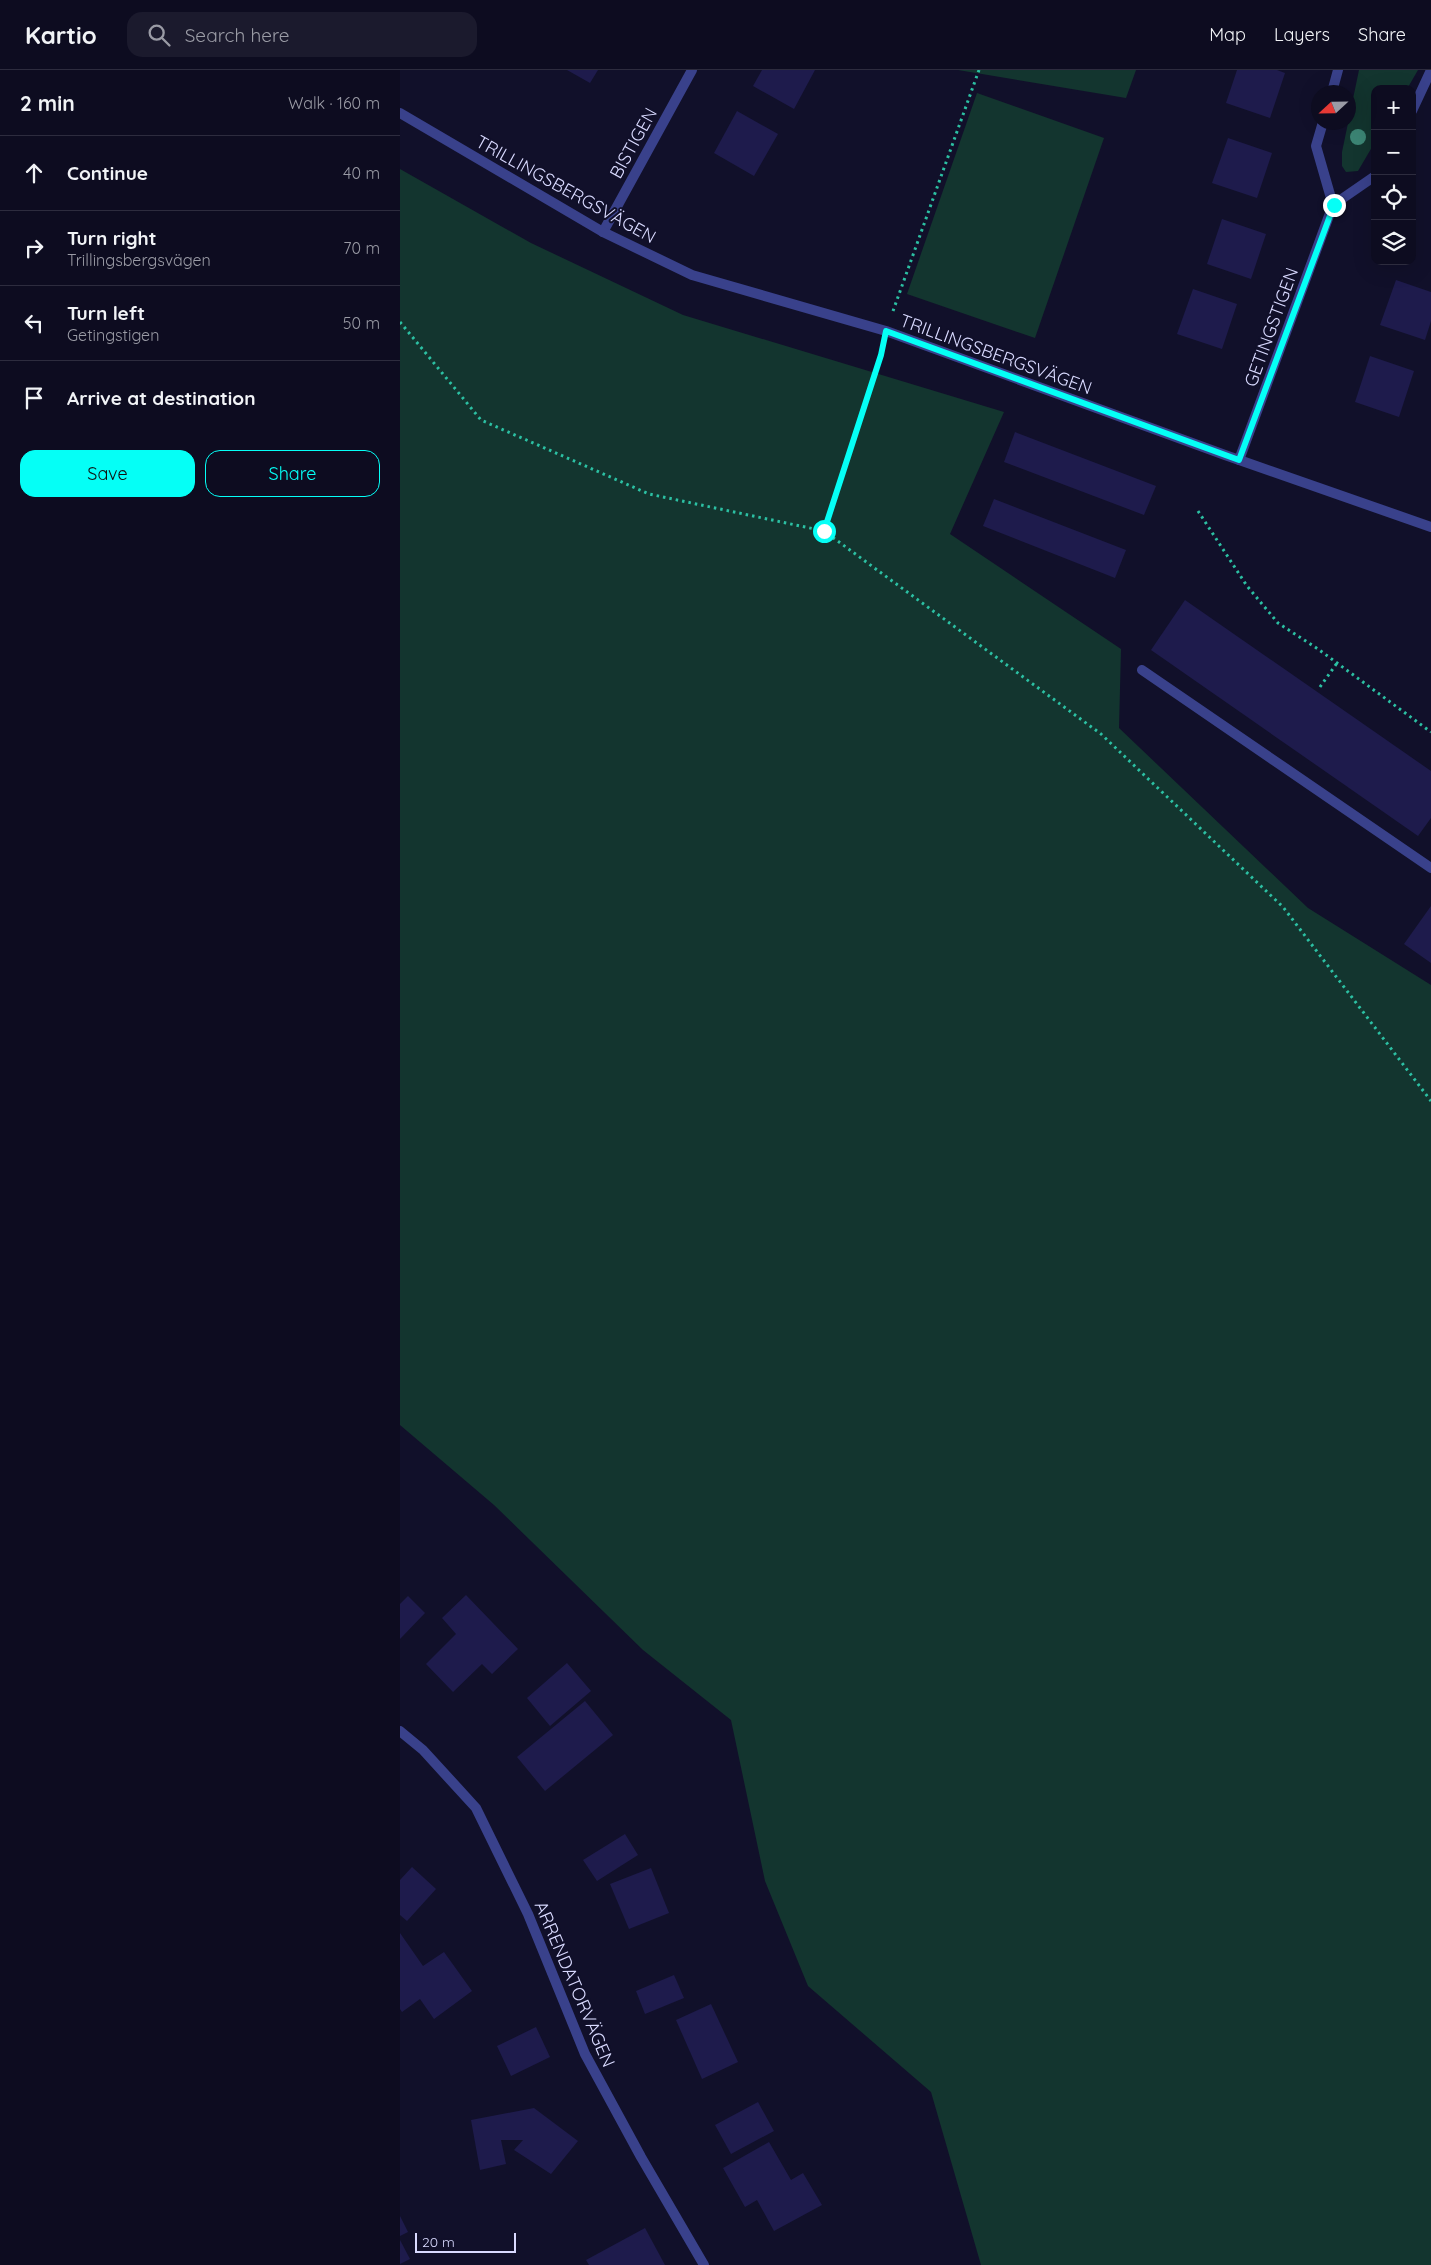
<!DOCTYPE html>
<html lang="en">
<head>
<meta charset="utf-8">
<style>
  body { margin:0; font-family:Quicksand,sans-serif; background:#1b1a2d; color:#f1f3f6 }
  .controls { position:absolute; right:15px; top:15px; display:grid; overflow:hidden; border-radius:10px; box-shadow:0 5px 20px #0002 }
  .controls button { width:45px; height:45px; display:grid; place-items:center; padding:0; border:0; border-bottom:1px solid #2d2c3e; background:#0d0c20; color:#f1f3f6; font:25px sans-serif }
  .compass { position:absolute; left:911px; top:15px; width:45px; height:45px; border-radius:50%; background:#0d0c20; box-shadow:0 5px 20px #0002; rotate:248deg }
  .scale { position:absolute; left:15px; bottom:12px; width:101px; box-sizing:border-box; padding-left:5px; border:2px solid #d9daff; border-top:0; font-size:14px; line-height:18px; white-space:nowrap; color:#d9daff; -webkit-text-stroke:4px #11102a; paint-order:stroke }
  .stop { position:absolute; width:15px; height:15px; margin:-11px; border:4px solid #05fff6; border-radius:50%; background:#fff }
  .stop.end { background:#05fff6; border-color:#fff; box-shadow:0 1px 5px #0008 }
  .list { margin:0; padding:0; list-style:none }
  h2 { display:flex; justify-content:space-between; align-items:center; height:65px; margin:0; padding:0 20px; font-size:21px }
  h2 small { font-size:16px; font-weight:400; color:#9a9ba5 }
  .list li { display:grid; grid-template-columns:32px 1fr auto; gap:15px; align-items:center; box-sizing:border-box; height:75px; padding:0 20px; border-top:1px solid #2d2c3e }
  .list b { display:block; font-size:19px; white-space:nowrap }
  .list p { margin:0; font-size:16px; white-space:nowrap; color:#9a9ba5 }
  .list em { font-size:16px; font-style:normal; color:#9a9ba5 }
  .actions { display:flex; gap:10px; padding:15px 20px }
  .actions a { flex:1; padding:11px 0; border:1px solid #05fff6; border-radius:15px; text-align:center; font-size:18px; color:#05fff6 }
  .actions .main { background:#05fff6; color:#111 }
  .icon { flex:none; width:28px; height:28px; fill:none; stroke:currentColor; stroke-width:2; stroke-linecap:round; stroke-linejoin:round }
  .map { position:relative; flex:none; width:1031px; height:2195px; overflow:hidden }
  header { display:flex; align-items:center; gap:30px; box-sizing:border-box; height:70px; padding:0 25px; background:#0d0c20; border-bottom:1px solid #2d2c3e }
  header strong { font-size:24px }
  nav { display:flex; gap:28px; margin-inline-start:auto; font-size:18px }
  .search { width:350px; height:45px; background:#1b1a2d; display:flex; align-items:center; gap:12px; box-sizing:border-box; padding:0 18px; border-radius:15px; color:#9a9ba5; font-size:19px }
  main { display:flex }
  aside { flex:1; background:#0d0c20 }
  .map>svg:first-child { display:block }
  .green { fill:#13352f }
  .building { fill:#1e1b4c }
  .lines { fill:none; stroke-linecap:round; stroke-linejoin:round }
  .path { stroke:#2cc0a3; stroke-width:3; stroke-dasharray:2.5 4; stroke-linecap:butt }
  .service { stroke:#39418b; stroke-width:10 }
  .minor { stroke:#39418b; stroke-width:10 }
  .tertiary { stroke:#39418b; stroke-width:10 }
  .tree { fill:#3c8574 }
  .route { stroke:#05fff6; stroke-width:6 }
  .labels { text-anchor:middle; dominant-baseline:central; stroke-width:4; stroke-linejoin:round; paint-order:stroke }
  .street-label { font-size:18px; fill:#d9daff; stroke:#11102a }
</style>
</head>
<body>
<header>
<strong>Kartio</strong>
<div class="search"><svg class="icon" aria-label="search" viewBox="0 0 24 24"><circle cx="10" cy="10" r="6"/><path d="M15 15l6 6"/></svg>Search here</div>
<nav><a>Map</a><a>Layers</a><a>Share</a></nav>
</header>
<main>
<aside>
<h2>2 min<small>Walk · 160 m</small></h2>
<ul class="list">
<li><svg class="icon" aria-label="ahead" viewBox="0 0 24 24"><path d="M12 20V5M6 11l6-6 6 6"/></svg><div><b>Continue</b></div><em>40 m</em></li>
<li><svg class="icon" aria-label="right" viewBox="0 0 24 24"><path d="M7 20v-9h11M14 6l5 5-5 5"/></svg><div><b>Turn right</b><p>Trillingsbergsvägen</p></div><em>70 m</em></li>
<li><svg class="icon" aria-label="left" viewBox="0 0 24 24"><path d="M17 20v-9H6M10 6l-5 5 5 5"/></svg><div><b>Turn left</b><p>Getingstigen</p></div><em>50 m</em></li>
<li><svg class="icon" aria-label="arrive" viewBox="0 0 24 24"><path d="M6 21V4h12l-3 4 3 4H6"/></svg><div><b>Arrive at destination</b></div></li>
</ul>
<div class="actions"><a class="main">Save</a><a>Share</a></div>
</aside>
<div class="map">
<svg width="1031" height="2195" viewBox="0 0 1031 2195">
  <rect width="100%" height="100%" fill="#11102a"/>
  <g class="green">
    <path d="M 558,0 L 736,0 L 726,28 Z"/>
    <path d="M 959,0 L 1018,0 L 1007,19 L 975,19 L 975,72 L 958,101 L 946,102 L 942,96 L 942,82 Z"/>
    <path d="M 577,23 L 704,68 L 635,268 L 507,224 Z"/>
    <path d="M 0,99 L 131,173 L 283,245 L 604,342 L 550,464 L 721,579 L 719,658 L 908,838 L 1031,915 L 1031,2195 L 581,2195 L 531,2022 L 408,1916 L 365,1811 L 331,1650 L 243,1580 L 94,1435 L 0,1355 Z"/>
  </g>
  <g class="building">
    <path d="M 167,0 L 198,0 L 190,13 Z"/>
    <path d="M 362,0 L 415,0 L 394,39 L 353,16 Z"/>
    <path d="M 837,0 L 877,0 L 885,3 L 870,48 L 826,33 Z"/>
    <path d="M 337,41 L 378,64 L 354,106 L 314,83 Z"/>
    <path d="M 828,68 L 872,83 L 857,128 L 812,113 Z"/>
    <path d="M 822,149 L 866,164 L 851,209 L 807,194 Z"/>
    <path d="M 996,210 L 1031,222 L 1031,251 L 1025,270 L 980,255 Z"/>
    <path d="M 793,219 L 837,234 L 822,279 L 777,264 Z"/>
    <path d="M 970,286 L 1014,301 L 999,347 L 955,332 Z"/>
    <path d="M 615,362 L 756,416 L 744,445 L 604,392 Z"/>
    <path d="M 594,429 L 726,480 L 715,508 L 583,456 Z"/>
    <path d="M 785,530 L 1031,701 L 1031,748 L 1018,766 L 751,580 Z"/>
    <path d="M 1031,836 L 1031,893 L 1004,874 Z"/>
    <path d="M 66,1525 L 118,1579 L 92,1604 L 82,1594 L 53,1622 L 26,1594 L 56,1564 L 42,1548 Z"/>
    <path d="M 8,1526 L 25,1543 L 0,1569 L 0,1534 Z"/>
    <path d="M 167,1593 L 191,1621 L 150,1656 L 127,1628 Z"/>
    <path d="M 185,1631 L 213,1665 L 145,1721 L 117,1687 Z"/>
    <path d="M 225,1764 L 238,1785 L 197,1811 L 183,1790 Z"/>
    <path d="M 12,1797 L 36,1819 L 7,1851 L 0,1845 L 0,1810 Z"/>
    <path d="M 251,1798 L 269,1843 L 229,1859 L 210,1814 Z"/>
    <path d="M 0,1863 L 23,1896 L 44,1882 L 72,1921 L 34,1949 L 20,1929 L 2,1942 L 0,1939 Z"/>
    <path d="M 274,1905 L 284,1928 L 245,1944 L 236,1921 Z"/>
    <path d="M 311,1934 L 338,1992 L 302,2009 L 276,1950 Z"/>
    <path d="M 136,1957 L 150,1987 L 111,2006 L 97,1976 Z"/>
    <path d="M 358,2032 L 374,2061 L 331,2084 L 315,2055 Z"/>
    <path d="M 134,2038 L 178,2071 L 151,2104 L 114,2080 L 123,2070 L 101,2070 L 106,2094 L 80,2100 L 71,2050 Z"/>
    <path d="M 369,2072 L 391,2110 L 403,2103 L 422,2135 L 374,2161 L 357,2130 L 345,2137 L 323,2098 Z"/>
    <path d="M 0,2146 L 8,2162 L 0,2166 Z"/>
    <path d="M 245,2158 L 265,2195 L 189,2195 L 186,2190 Z"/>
    <path d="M 0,2170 L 10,2189 L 0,2194 Z"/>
  </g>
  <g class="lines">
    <g class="path">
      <path d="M 493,241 L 579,0"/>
      <path d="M 0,252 L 81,350 L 249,424 L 424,461 L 701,664 L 883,837 L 1031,1031"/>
      <path d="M 798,441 L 847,516 L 878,553 L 918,579 L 1031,662"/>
      <path d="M 424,461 L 482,283"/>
      <path d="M 920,617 L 937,593"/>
    </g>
    <path class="service" d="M 742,600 L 1031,798"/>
    <g class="minor">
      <path d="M 932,22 L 938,0"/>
      <path d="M 1012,41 L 1031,0"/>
      <path d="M 923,52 L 916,76 L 933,135"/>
      <path d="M 203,162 L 292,0"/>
      <path d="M 839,390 L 933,135 L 975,106"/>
      <path d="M 0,1661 L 23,1680 L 76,1738 L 128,1844 L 185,1984 L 241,2087 L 304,2195"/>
    </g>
    <path class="tertiary" d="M 0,43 L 203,162 L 292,205 L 486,261 L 825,385 L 1031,457"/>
  </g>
  <circle class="tree" cx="958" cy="67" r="8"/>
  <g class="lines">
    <path class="route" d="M 424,461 L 481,285 L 486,261 L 839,390 L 934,135"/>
  </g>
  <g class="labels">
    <g class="street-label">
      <text transform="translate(233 73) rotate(-61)">BISTIGEN</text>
      <text transform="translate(166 119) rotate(29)">TRILLINGSBERGSVÄGEN</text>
      <text transform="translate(871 257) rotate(-70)">GETINGSTIGEN</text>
      <text transform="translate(596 284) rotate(20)">TRILLINGSBERGSVÄGEN</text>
      <text transform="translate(175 1914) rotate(67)">ARRENDATORVÄGEN</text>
    </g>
  </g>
</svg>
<div class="controls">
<button>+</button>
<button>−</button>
<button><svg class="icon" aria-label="locate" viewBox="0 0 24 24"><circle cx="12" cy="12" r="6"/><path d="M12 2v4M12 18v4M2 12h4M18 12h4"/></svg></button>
<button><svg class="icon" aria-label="layers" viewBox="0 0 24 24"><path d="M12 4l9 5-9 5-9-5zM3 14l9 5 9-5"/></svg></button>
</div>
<svg class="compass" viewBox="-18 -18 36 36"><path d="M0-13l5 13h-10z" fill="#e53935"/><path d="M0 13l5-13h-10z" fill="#9a9ba5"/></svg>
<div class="scale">20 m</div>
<div class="stop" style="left:424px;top:461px"></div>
<div class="stop end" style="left:934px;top:135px"></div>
</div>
</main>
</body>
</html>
